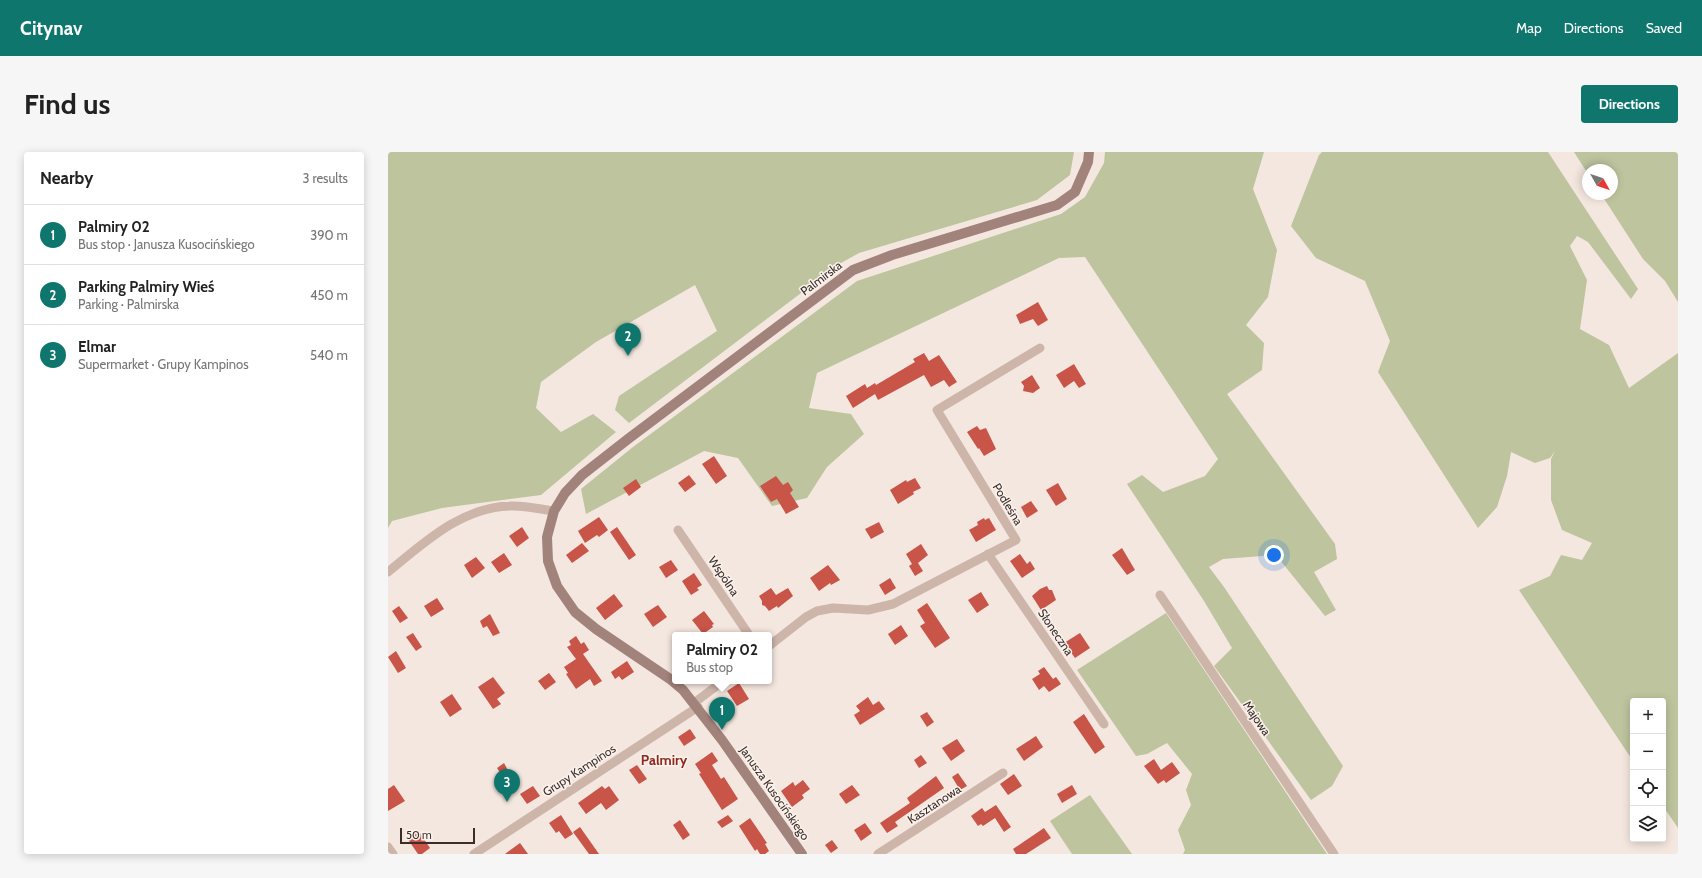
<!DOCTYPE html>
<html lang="en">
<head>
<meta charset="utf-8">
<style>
  body { margin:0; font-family:Cabin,sans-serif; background:#f6f6f6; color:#222 }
  .controls { position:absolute; right:12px; bottom:12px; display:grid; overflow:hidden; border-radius:4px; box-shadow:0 2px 10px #0003 }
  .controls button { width:36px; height:36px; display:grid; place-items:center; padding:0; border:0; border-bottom:1px solid #e0e0e0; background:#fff; color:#222; font:20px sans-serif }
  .compass { position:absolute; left:1194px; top:12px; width:36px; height:36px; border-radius:50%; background:#fff; box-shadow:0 2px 10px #0003; rotate:130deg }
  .scale { position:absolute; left:12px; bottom:10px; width:75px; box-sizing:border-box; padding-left:4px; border:2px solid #3a2d2a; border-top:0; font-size:11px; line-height:14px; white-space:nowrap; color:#3a2d2a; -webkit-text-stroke:3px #fbf2ec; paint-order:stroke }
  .you { position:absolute; left:886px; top:403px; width:14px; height:14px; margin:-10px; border:3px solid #fff; border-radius:50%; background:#1a73e8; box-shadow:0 0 0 6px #1a73e833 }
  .badge { display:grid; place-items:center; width:26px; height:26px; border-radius:50%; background:#0f766e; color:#fff; font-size:13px; font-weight:700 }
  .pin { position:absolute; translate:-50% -33px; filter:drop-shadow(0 1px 2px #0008) }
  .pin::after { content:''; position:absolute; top:21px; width:14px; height:12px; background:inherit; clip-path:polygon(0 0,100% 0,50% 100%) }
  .popup { position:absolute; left:284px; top:480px; width:100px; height:52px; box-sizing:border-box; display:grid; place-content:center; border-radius:4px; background:#fff; filter:drop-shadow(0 1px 3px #0005); font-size:13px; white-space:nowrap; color:#767676 }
  .popup b { font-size:15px; color:#222 }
  .popup::after { content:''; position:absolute; left:50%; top:100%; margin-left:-8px; border:8px solid transparent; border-top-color:#fff }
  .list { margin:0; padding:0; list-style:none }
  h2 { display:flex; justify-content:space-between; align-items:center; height:52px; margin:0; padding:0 16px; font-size:17px }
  h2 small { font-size:13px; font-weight:400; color:#767676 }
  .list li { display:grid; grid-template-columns:26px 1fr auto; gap:12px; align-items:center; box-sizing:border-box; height:60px; padding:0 16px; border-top:1px solid #e0e0e0 }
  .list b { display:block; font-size:15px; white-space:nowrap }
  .list p { margin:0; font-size:13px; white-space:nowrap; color:#767676 }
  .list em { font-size:13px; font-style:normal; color:#767676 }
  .icon { flex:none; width:22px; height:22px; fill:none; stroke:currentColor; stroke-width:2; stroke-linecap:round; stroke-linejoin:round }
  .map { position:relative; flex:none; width:1290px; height:702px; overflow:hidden; border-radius:4px }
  header { display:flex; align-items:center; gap:24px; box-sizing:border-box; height:56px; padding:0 20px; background:#0f766e; color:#fff }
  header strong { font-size:19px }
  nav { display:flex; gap:22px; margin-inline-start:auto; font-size:14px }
  .intro { display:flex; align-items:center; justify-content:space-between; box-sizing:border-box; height:96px; padding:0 24px }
  h1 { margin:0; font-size:28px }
  .button { padding:10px 18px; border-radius:4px; background:#0f766e; color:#fff; font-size:14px; font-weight:700 }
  main { display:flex; gap:24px; padding:0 24px }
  aside { flex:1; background:#fff; border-radius:4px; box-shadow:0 2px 10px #0003 }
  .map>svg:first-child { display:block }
  .green { fill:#bdc49e }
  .building { fill:#c95448 }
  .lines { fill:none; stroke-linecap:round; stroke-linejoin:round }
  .street { stroke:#cdb5aa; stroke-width:9 }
  .secondary { stroke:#a1837b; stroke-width:10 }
  .labels { text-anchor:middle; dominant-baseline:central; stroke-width:3; stroke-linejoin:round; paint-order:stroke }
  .street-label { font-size:12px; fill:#3a2d2a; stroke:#fbf2ec }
  .quarter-label { font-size:14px; font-weight:bold; fill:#8c2a20; stroke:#fbf2ec }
</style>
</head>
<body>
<header>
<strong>Citynav</strong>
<nav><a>Map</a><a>Directions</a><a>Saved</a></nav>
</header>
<div class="intro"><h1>Find us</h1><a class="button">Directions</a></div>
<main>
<aside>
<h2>Nearby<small>3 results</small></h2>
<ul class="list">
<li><span class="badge">1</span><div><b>Palmiry 02</b><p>Bus stop · Janusza Kusocińskiego</p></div><em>390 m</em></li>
<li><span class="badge">2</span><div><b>Parking Palmiry Wieś</b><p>Parking · Palmirska</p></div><em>450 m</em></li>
<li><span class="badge">3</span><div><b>Elmar</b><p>Supermarket · Grupy Kampinos</p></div><em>540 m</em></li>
</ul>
</aside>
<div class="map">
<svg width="1290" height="702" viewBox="0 0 1290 702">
  <rect width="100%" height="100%" fill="#f4e7df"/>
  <g class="green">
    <path d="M 0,0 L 686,0 L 682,23 L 649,48 L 471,101 L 453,111 L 241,271 L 227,258 L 231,244 L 329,179 L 307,133 L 208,190 L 153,230 L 148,256 L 173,280 L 205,262 L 228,280 L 153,343 L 54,356 L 4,369 L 0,376 Z"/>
    <path d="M 717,0 L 876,0 L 865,37 L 889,98 L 880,145 L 858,173 L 876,191 L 874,218 L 839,242 L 947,392 L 949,407 L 926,420 L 948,458 L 937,464 L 888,403 L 835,407 L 821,415 L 836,435 L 955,614 L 944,634 L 923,648 L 826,514 L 844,496 L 816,449 L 739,332 L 754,323 L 775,340 L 817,324 L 830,307 L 697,105 L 671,106 L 429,221 L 421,256 L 463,262 L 476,282 L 439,315 L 419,346 L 384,354 L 350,306 L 316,299 L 198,362 L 193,337 L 245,295 L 469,129 L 673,62 L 697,45 L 716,11 Z"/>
    <path d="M 934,0 L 1160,0 L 1250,137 L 1243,147 L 1200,90 L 1189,84 L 1182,94 L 1199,128 L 1192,177 L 1221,193 L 1241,236 L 1290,201 L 1290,676 L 1275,654 L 1275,549 L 1245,549 L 1245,609 L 1131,438 L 1162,424 L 1173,403 L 1194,408 L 1204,391 L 1174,378 L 1163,348 L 1163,307 L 1167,299 L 1162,306 L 1147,311 L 1123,300 L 1119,324 L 1109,355 L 1090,376 L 990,220 L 1002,189 L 977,129 L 928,106 L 903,74 L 931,3 Z"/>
    <path d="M 1186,0 L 1290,0 L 1290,150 L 1277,129 L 1255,107 L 1213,42 L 1224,42 L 1224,18 L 1200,18 L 1200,22 Z"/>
    <path d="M 778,461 L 939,702 L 795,702 L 797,698 L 790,678 L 803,653 L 798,638 L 804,622 L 779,591 L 759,602 L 748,604 L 689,518 Z"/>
    <path d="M 702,643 L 744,702 L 684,702 L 662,669 Z"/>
  </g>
  <g class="building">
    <path d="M 650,150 L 660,168 L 650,174 L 645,167 L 632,172 L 628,163 Z"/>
    <path d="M 536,201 L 541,209 L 551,203 L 569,230 L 561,235 L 556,228 L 543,235 L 536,223 L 490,248 L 487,242 L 465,256 L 458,244 L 477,232 L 479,236 L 487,231 L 488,233 L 527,210 L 525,207 Z"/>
    <path d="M 686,212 L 698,232 L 691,236 L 686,229 L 676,236 L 668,223 Z"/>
    <path d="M 644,223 L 652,236 L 645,241 L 635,239 L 636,234 L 633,230 Z"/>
    <path d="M 589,274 L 592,278 L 598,276 L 608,297 L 596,304 L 591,296 L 590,297 L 579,280 Z"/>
    <path d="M 326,304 L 339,324 L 328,332 L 314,312 Z"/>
    <path d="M 301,323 L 308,332 L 297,340 L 290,331 Z"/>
    <path d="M 388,324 L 395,333 L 400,330 L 405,338 L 402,341 L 411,355 L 398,362 L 389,347 L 383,350 L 372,334 Z"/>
    <path d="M 527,326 L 533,336 L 525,340 L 526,342 L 510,352 L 502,338 L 518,328 L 519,330 Z"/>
    <path d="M 248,327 L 253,335 L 241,344 L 235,336 Z"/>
    <path d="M 670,331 L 679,347 L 668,354 L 658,338 Z"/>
    <path d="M 643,349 L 650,359 L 639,366 L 633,355 Z"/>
    <path d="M 211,365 L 220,378 L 211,385 L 209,383 L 197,391 L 190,379 Z"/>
    <path d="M 596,366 L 597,368 L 601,366 L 608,378 L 588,390 L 581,378 L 590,373 L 589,370 Z"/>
    <path d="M 491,370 L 496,380 L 483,387 L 477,377 Z"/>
    <path d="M 134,375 L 141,386 L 129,395 L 121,384 Z"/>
    <path d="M 229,375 L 248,403 L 241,408 L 222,380 Z"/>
    <path d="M 194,391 L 201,399 L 184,411 L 178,403 Z"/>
    <path d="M 533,392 L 540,403 L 530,411 L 535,419 L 527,424 L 521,414 L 524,412 L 518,402 Z"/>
    <path d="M 734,396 L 747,418 L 739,423 L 724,403 Z"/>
    <path d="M 116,401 L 124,413 L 111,421 L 103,410 Z"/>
    <path d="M 632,402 L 639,412 L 642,409 L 647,417 L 634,426 L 622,409 Z"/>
    <path d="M 88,405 L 97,416 L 84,426 L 76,413 Z"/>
    <path d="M 283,408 L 290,418 L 278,426 L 271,415 Z"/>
    <path d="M 440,413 L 452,428 L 443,433 L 442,431 L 431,439 L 422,426 Z"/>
    <path d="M 306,421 L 314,433 L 309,436 L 311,438 L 303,443 L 294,429 Z"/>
    <path d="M 502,426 L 508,436 L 497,443 L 491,433 Z"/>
    <path d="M 659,434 L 661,438 L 664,438 L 668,448 L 653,458 L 644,444 L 652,437 Z"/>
    <path d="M 383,436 L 388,443 L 400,436 L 405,444 L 390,456 L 389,454 L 381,459 L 377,454 L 374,453 L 374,449 L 371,444 Z"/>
    <path d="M 593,440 L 601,453 L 589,461 L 580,448 Z"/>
    <path d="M 226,442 L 235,454 L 217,468 L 208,456 Z"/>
    <path d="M 49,446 L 56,457 L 43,465 L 36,454 Z"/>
    <path d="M 539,451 L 562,486 L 547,496 L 532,474 L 537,471 L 529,458 Z"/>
    <path d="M 270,453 L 279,465 L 265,475 L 256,462 Z"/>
    <path d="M 11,454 L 20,466 L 12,471 L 4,459 Z"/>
    <path d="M 316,459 L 326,472 L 324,473 L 325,475 L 315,482 L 304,468 Z"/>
    <path d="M 102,462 L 112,481 L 105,484 L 99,474 L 95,476 L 92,469 Z"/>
    <path d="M 513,473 L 520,484 L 507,493 L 500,482 Z"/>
    <path d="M 25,481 L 34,495 L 28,499 L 18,485 Z"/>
    <path d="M 692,481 L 702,496 L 687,506 L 676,491 Z"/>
    <path d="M 188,484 L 193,492 L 196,490 L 201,498 L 195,502 L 214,529 L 206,534 L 202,527 L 188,537 L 178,522 L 180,521 L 176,515 L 188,507 L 179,495 L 183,493 L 181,489 Z"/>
    <path d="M 8,499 L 18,516 L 10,521 L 0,505 Z"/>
    <path d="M 239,509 L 246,520 L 234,528 L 231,524 L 227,527 L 223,520 Z"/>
    <path d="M 656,515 L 665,527 L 668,525 L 673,532 L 661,540 L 656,534 L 651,538 L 644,527 L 652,522 L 650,519 Z"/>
    <path d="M 161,521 L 168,530 L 157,538 L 150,529 Z"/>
    <path d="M 105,525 L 117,541 L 109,547 L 113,552 L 105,557 L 90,535 Z"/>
    <path d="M 351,531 L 361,547 L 349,554 L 339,539 Z"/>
    <path d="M 64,542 L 74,557 L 62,565 L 52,550 Z"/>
    <path d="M 480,545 L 485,553 L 491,549 L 497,557 L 472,573 L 466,563 L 472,559 L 468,554 Z"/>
    <path d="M 539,560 L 546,570 L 539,575 L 532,564 Z"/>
    <path d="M 696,562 L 717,595 L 707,602 L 685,570 Z"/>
    <path d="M 302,577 L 308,586 L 296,594 L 290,585 Z"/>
    <path d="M 648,584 L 655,595 L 636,609 L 628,597 Z"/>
    <path d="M 569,587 L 577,599 L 563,609 L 554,596 Z"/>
    <path d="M 324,600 L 330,609 L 324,613 L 333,627 L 336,625 L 350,647 L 334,658 L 311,622 L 313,621 L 307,612 Z"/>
    <path d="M 533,603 L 539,611 L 531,616 L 526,608 Z"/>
    <path d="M 766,607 L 773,618 L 784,610 L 792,621 L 778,631 L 776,628 L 770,632 L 756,614 Z"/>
    <path d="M 116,611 L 130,637 L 125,640 L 109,616 Z"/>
    <path d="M 249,613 L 259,627 L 251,632 L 241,618 Z"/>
    <path d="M 570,621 L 579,634 L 572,638 L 564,625 Z"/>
    <path d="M 626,622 L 634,634 L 620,643 L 612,632 Z"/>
    <path d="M 548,624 L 556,636 L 507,670 L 510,674 L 499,681 L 492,671 L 522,651 L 519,646 Z"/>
    <path d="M 415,628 L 422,637 L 414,643 L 416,646 L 404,655 L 393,639 L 405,630 L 407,634 Z"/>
    <path d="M 6,633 L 17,649 L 0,659 L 0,637 Z"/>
    <path d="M 464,633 L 472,643 L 458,652 L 451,642 Z"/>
    <path d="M 684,633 L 689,642 L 674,651 L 669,642 Z"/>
    <path d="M 145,634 L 152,644 L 139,652 L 132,642 Z"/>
    <path d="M 214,634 L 217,637 L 221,634 L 231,648 L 218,658 L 213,651 L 198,662 L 190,651 Z"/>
    <path d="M 608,653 L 623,675 L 616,680 L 607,666 L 595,674 L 593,672 L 590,674 L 583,664 L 594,656 L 597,660 Z"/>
    <path d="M 173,663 L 185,682 L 177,687 L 171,679 L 168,681 L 161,671 Z"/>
    <path d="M 340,663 L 345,669 L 334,676 L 329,670 Z"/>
    <path d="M 362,666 L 379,691 L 377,692 L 381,699 L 377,702 L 372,702 L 369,697 L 367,699 L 351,674 Z"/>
    <path d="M 292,668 L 302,683 L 295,688 L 285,673 Z"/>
    <path d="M 477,671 L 484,681 L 473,689 L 466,678 Z"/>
    <path d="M 192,675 L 211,702 L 201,702 L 185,680 Z"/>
    <path d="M 656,676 L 663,686 L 638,702 L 628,702 L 625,697 Z"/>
    <path d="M 30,678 L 42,696 L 34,702 L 30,702 L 19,686 Z"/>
    <path d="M 444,688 L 450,696 L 443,701 L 437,693 Z"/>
    <path d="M 132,691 L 140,702 L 117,702 Z"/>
  </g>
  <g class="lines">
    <g class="street">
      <path d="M 290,378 L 361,483"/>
      <path d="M 600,402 L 716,572"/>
      <path d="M 0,420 C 36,391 72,356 121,354 C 136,353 151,357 166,359"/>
      <path d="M 772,443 L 946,702"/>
      <path d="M 381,494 L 418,465 L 429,459 L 445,456 L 480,458 L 505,452 L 628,388 L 549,258 L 652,196"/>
      <path d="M 306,551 L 335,529"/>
      <path d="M 0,695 L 5,702"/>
      <path d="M 86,702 L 310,555"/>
      <path d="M 490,702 L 615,621"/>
    </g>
    <path class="secondary" d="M 414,702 L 334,588 L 295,538 L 282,527 L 208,477 L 187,460 L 169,434 L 160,409 L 159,385 L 166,359 L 177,341 L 194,323 L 240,287 L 465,118 L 504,103 L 669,53 L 687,40 L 700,10 L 701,0"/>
  </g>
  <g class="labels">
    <g class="street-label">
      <text transform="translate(433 126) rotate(-37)">Palmirska</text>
      <text transform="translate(620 352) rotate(59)">Podleśna</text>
      <text transform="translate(336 424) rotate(56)">Wspólna</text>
      <text transform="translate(668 480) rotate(56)">Słoneczna</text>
      <text transform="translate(869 566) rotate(56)">Majowa</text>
      <text transform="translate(191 618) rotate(-33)">Grupy Kampinos</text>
      <text transform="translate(387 641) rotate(55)">Janusza Kusocińskiego</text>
      <text transform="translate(546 652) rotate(-33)">Kasztanowa</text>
    </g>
    <g class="quarter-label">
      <text x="276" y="608">Palmiry</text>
    </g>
  </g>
</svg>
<div class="controls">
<button>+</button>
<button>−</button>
<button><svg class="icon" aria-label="locate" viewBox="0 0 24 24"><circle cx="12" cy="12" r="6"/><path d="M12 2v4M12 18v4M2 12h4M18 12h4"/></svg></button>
<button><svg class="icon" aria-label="layers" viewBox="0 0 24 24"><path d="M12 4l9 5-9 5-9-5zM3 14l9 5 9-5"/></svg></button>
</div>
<svg class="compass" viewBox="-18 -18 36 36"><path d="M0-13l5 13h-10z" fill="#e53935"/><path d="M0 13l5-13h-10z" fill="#767676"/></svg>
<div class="scale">50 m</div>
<div class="you"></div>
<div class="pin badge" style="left:334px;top:578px">1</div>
<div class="popup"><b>Palmiry 02</b>Bus stop</div>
<div class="pin badge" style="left:240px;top:204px">2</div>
<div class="pin badge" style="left:119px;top:650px">3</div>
</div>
</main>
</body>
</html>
